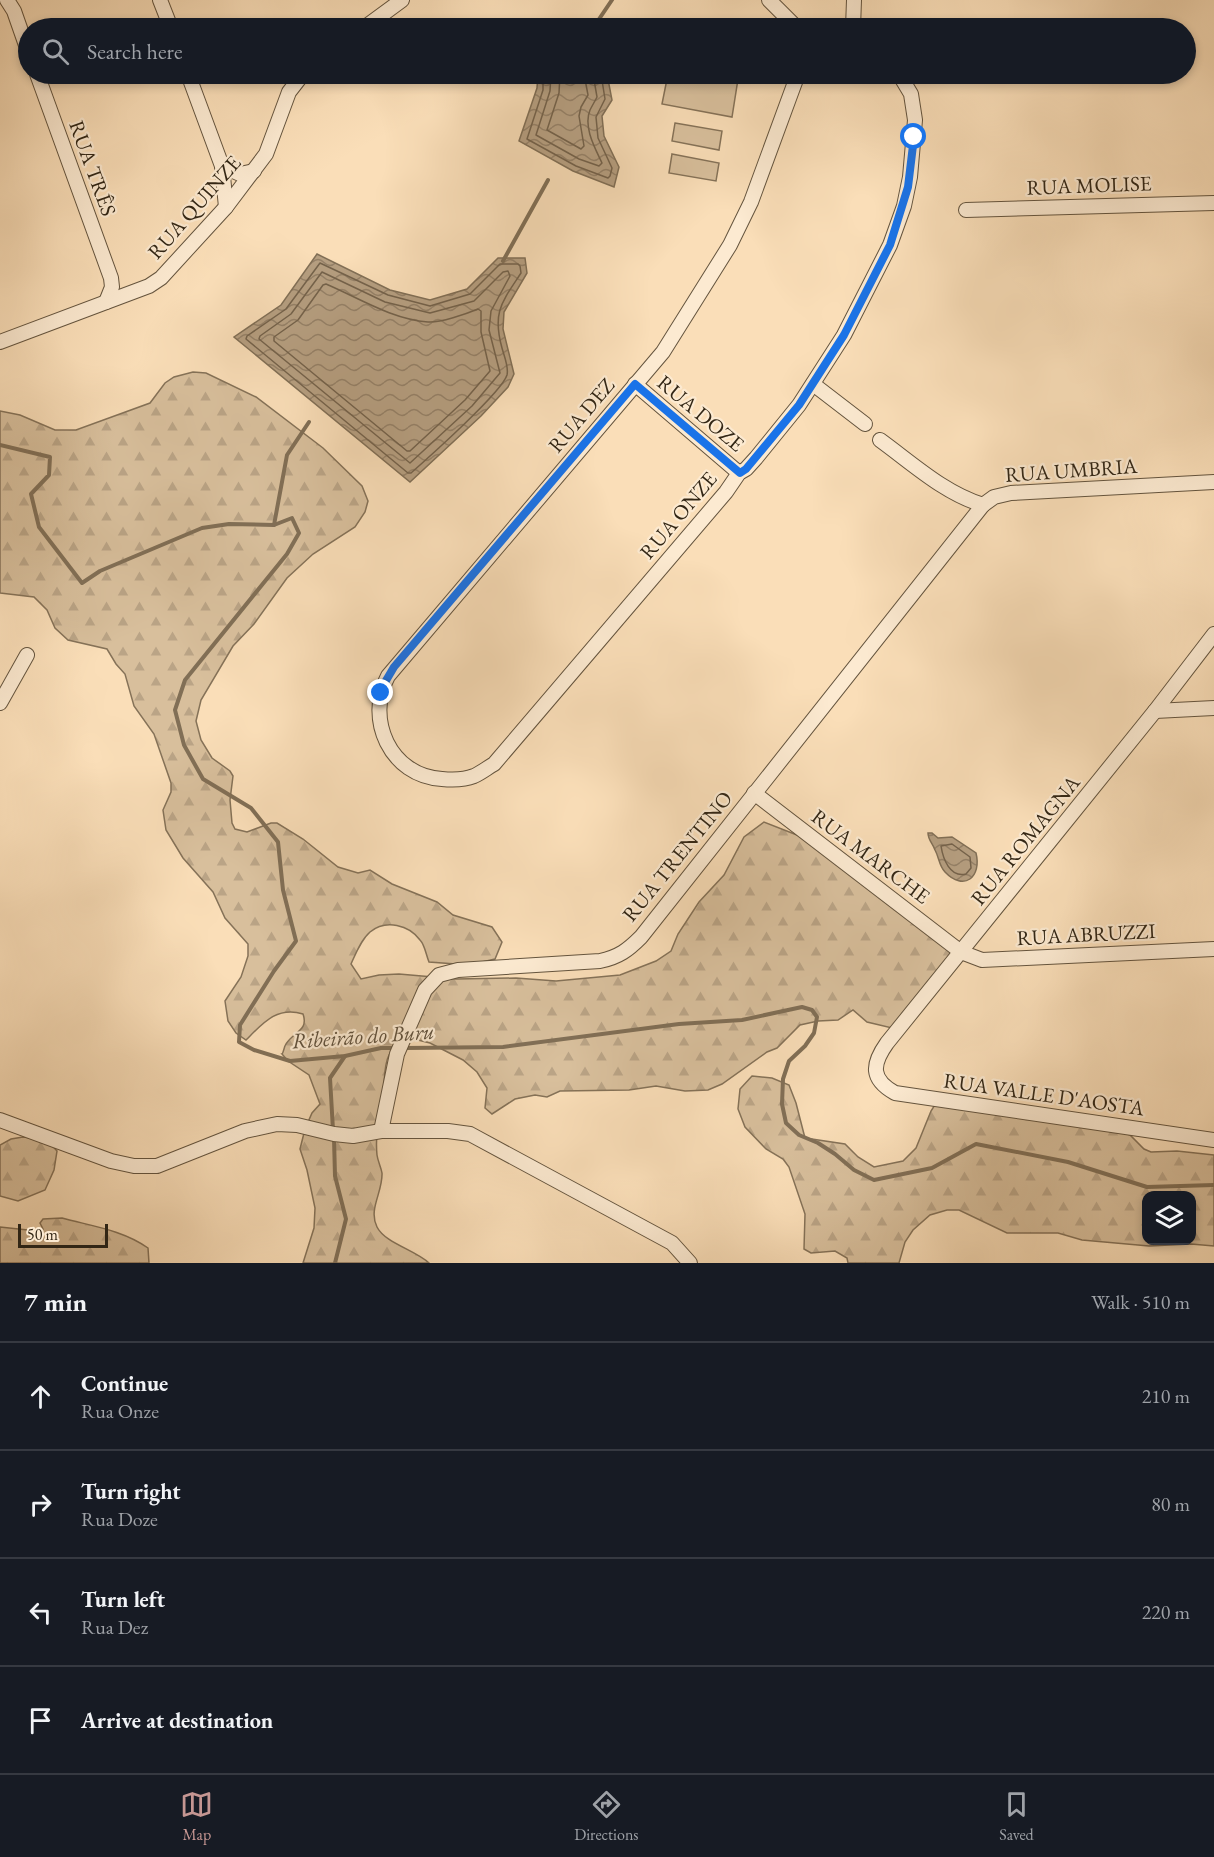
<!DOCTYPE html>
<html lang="en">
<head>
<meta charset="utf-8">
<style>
  body { margin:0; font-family:"EB Garamond",serif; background:#20242c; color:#f1f3f6 }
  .controls { position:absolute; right:18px; bottom:18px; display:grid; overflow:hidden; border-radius:12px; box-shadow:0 3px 9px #0003 }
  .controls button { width:54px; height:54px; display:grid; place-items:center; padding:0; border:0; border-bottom:2px solid #363941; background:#171b24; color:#f1f3f6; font:30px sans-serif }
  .scale { position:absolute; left:18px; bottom:15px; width:90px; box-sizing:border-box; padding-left:6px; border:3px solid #322615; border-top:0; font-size:16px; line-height:21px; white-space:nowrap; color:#322615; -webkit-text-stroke:4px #fcead1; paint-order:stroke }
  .stop { position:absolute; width:18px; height:18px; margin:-14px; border:4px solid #1a73e8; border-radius:50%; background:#fff }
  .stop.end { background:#1a73e8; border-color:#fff; box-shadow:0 2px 6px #0008 }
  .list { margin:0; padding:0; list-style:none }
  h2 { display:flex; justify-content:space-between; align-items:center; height:78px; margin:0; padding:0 24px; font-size:26px }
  h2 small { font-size:20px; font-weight:400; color:#9ea1a6 }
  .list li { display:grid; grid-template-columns:39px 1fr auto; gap:18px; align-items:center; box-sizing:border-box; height:108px; padding:0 24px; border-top:2px solid #363941 }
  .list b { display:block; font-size:22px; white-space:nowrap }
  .list p { margin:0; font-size:20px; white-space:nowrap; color:#9ea1a6 }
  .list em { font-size:20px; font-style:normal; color:#9ea1a6 }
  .icon { flex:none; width:33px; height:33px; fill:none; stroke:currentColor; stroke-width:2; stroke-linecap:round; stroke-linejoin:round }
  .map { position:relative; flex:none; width:1214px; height:1263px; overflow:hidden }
  .search { position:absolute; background:#171b24; box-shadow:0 3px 9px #0003; left:18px; right:18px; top:18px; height:66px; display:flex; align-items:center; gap:15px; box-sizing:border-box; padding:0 21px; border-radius:33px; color:#9ea1a6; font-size:22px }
  .sheet { height:510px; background:#171b24 }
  nav { display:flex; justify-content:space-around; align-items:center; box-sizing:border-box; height:84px; border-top:2px solid #363941; background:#171b24; font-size:16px; color:#9ea1a6 }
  nav a { display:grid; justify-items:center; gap:3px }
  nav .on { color:#c59692 }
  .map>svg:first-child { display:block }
  .forest { fill:url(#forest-firs); stroke:#857258; stroke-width:1.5; fill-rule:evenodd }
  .garden { fill:#d8bf9c; stroke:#857258; stroke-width:1.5 }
  .water { fill:url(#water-waves); stroke:#816f56; stroke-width:1.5 }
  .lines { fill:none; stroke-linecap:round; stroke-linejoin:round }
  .shore { stroke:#74624b; stroke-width:1.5 }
  .stream { stroke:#816f56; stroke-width:4 }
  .minor-casing { stroke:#64543e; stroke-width:16 }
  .minor { stroke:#fcead1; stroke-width:14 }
  .route { stroke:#1a73e8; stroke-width:8 }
  .labels { text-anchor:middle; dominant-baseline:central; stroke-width:4.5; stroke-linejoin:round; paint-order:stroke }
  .street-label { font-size:21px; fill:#322615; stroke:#fcead1 }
  .water-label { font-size:22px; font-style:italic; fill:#60503b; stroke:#fcead1 }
</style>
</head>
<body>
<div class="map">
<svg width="1214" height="1263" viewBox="0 0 1214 1263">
  <defs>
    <pattern id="forest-firs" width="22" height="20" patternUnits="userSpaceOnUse" patternTransform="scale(1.5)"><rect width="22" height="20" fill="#d8bf9c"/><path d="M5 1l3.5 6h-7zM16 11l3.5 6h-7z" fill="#baa486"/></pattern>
    <pattern id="water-waves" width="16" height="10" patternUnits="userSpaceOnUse" patternTransform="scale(1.5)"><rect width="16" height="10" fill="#b69f81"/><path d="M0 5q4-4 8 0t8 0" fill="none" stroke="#958168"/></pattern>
  </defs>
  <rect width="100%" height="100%" fill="#fadeb8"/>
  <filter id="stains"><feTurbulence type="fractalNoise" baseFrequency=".00333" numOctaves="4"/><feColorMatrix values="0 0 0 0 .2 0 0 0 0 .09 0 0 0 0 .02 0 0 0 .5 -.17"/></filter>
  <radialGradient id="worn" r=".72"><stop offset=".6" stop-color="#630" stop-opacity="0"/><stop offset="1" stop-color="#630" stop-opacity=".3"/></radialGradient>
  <g class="forest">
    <path d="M 193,372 L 206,373 L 256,397 L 323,448 L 362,486 L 368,501 L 365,512 L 355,527 L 313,554 L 287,578 L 254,624 L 233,646 L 201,700 L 196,721 L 201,740 L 212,758 L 230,771 L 233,776 L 230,800 L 232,823 L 235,829 L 247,832 L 271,823 L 277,823 L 303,839 L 338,867 L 358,873 L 370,870 L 392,884 L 437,902 L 453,915 L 492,927 L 502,942 L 495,959 L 469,965 L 429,962 C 426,955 425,945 420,940 C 409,925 386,919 370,932 C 361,940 356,953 351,964 L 361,979 L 379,975 L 399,974 L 456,979 L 516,978 L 556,981 L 620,975 L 656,961 L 671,951 L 678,934 L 699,902 L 724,875 L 744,837 L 764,822 L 802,837 L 955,949 L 932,994 L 915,998 L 905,1014 L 892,1028 L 867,1022 L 853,1010 L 838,1020 L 818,1021 L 800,1025 L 777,1048 L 767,1052 L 722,1084 L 708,1090 L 685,1091 L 656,1086 L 629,1090 L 560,1091 L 547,1097 L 535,1095 L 515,1099 L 492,1114 L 485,1108 L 487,1088 L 477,1072 L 463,1060 L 430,1043 L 410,1038 C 403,1042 394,1048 389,1055 C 383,1066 385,1084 383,1096 C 379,1116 375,1135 377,1155 C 378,1162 381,1167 382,1173 C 383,1192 368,1209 377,1227 C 385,1243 415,1250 429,1263 L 303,1263 L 314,1228 L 315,1208 L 307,1170 L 300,1149 L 305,1129 L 312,1113 L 320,1104 L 309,1075 L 288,1061 L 282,1054 C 283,1054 285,1044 286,1044 C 293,1032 309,1031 303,1014 C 277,1006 263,1023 246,1040 L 236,1033 L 228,1021 L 225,1001 L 241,977 L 248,956 L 248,944 L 225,918 L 213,892 L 183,858 L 166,830 L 163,810 L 171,792 L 171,783 L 154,734 L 134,706 L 125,674 L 116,664 L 107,649 L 68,640 L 55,628 L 47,610 L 34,597 L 0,593 L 0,411 L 20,415 L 55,430 L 76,430 L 150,403 L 165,383 L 174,377 Z"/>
    <path d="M 752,1076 L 772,1078 L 789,1085 L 796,1103 L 805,1138 L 845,1144 L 858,1157 L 874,1167 L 903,1161 L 916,1148 L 931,1111 L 941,1095 L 1112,1128 L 1130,1135 L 1144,1149 L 1151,1152 L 1177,1151 L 1214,1155 L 1214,1246 L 1191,1244 L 1149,1246 L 1082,1240 L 1058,1233 L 1007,1233 L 959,1210 L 947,1210 L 930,1215 L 913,1230 L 905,1242 L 899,1263 L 848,1263 L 847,1258 L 835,1251 L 811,1253 L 804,1249 L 805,1214 L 789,1167 L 783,1159 L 766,1149 L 745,1127 L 738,1109 L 740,1089 ZM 1146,1196 L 1192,1196 L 1192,1240 L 1146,1240 Z"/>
    <path d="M 23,1137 L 47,1140 L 57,1151 L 54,1170 L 45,1190 L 18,1201 L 0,1196 L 0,1145 L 11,1139 Z"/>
    <path d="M 62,1218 C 91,1226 123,1230 148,1248 L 149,1263 L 0,1263 L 0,1227 L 37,1231 L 43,1229 L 40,1223 L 43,1219 Z"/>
  </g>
  <g class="garden">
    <path d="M 668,74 L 707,74 L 738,79 L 732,117 L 662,104 Z"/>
    <path d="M 675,123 L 722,131 L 719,150 L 672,141 Z"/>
    <path d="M 672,154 L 719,163 L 716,181 L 669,173 Z"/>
  </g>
  <g class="water">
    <path d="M 538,74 L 607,74 L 612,100 L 602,116 L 604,136 L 619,167 L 614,187 L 573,171 L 519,141 L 537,88 Z"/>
    <path d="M 317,254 L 390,290 L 430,300 L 467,289 L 498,258 L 525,258 L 527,273 L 504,312 L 503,329 L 514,374 L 508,387 L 481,416 L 410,482 L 234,337 L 281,305 Z"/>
    <path d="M 928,833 L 932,833 L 938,838 L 952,837 L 976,853 C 982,877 964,892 945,872 C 939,866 939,857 935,850 C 933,844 928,840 928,833 Z"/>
  </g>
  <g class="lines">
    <g class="shore">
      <path d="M 543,74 L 543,90 L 527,139 L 576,166 L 608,178 L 610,176 L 612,168 L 598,138 L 596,117 L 605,99 L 601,74"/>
      <path d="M 551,74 L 550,91 L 536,135 L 579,159 L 599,166 L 602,163 C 595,148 583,127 590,110 C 592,106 595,101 597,97 L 593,74"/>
      <path d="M 560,74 L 559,93 L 547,130 L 581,149 L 584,146 L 579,116 L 581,107 L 588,95 L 584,74"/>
      <path d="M 320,263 L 388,295 L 430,306 L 470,294 L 500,264 L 518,264 L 520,266 L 521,273 C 502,302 492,312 502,348 C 504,356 509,367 507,375 C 502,392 428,458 411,473 L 408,473 L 246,339 L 247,336 L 286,309 Z"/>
      <path d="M 508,271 L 510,276 L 491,311 L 489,330 L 500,373 L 472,406 L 410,463 L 259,339 L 260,336 L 291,314 L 322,272 L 385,302 L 430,313 L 474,301 L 503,272 Z"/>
      <path d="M 326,284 C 359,298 391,319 428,322 C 440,323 466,314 478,309 L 481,311 L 481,332 L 490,371 L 465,400 L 410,451 L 407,451 L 274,341 L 274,337 L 298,320 L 323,285 Z"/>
      <path d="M 952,844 L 970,857 L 971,868 L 966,874 C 950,878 943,859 941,846 Z"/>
    </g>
    <g class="stream">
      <path d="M 593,28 L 612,0"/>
      <path d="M 503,261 L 548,180"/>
      <path d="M 0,445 L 50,457 L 49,475 L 31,494 L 39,527 L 82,583 L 100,571 L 202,528 L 229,524 L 274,525 L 292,518 L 299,533 L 287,554 L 185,680 L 175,710 L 184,745 L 203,779 L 251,808 L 278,842 L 283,890 L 296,941 L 274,971 L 240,1025 L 239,1042 L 254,1050 L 290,1061 L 345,1056 L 381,1048 L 397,1048"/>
      <path d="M 274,525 L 287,455 L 309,422"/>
      <path d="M 405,1048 L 503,1047 L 679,1024 L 742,1020 L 802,1007 L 812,1010 L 817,1017 L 814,1033 L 805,1046 L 789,1061 L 783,1079 L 782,1104 L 786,1123 L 799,1135 L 818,1143 L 835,1154 L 854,1170 L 874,1180 L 932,1168 L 976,1144 L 1068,1162 L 1147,1187 L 1214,1185"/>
      <path d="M 333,1130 L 330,1078 L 345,1056"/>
      <path d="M 334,1138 L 335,1176 L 346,1219 L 335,1263"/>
    </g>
    <defs>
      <g id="minor">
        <path d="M 7,0 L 14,11 L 28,51"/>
        <path d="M 160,0 L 171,28"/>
        <path d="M 769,0 L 797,28"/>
        <path d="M 364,28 L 402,0"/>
        <path d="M 853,28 L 854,0"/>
        <path d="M 37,74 L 111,278 L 112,287 L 106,302"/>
        <path d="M 188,74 L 222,166 L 226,207"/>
        <path d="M 798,74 L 751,202 L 730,245 L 663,352 L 388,676 C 365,719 390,776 442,779 C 452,780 464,780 474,776 C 481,773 487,768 494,764 L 726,492 L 739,473 L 746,469 L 756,458 L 799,405 L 844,335 L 890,245 L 904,206 L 910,177 L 915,120 L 911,94 L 899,74"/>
        <path d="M 222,166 L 240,174 L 254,171"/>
        <path d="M 966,210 L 1214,203"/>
        <path d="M 0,342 L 149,286 L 161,278 L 226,207 L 266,154 L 289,92 L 303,74"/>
        <path d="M 635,384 L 739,473"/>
        <path d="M 813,384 L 865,424"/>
        <path d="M 880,440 C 913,464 944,493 983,505 L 994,497 L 1011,493 L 1214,482"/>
        <path d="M 1214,634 L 1155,711 L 887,1043 C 872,1064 870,1079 895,1093 L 1214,1140"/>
        <path d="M 0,703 L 27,655"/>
        <path d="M 1155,711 L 1214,708"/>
        <path d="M 754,793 L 961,952 L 982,960 L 1214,949"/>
        <path d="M 0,1120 L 111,1161 L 134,1166 L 157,1166 L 245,1131 L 277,1124 L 297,1125 L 334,1134 L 353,1136 L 381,1131 L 448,1131 L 470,1134 L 672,1243 L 690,1263"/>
        <path d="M 381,1131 L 397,1054 L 425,990 L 439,975 L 458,970 L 600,961 C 619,957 628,950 641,937 L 983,505"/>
      </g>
    </defs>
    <use href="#minor" class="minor-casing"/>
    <use href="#minor" class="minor"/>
  </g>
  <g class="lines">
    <path class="route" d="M 381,693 L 384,684 L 394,667 L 635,384 L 740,473 L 746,469 L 799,405 L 844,335 L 890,245 L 908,187 L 914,137"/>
  </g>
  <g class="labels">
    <g class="street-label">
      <text transform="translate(93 168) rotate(70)">RUA TRÊS</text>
      <text transform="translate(1089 185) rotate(-2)">RUA MOLISE</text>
      <text transform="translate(194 207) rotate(-49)">RUA QUINZE</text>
      <text transform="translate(701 413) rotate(40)">RUA DOZE</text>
      <text transform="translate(581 415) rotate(-50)">RUA DEZ</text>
      <text transform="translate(1071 470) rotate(-4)">RUA UMBRIA</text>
      <text transform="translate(678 515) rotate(-50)">RUA ONZE</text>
      <text transform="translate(1025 840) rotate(-51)">RUA ROMAGNA</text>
      <text transform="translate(677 856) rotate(-51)">RUA TRENTINO</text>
      <text transform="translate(871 856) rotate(37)">RUA MARCHE</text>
      <text transform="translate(1086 934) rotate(-3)">RUA ABRUZZI</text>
      <text transform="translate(1044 1094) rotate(8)">RUA VALLE D'AOSTA</text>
    </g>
    <g class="water-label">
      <text transform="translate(363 1036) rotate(-4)">Ribeirão do Buru</text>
    </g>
  </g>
  <rect width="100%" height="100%" filter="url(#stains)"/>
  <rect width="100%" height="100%" fill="url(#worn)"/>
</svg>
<div class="controls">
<button><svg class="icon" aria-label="layers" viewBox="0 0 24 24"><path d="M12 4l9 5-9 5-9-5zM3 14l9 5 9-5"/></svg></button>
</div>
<div class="scale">50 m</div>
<div class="stop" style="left:914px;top:137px"></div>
<div class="stop end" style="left:381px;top:693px"></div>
<div class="search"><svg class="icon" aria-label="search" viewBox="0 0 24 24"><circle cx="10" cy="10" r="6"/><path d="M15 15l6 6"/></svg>Search here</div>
</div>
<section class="sheet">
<h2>7 min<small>Walk · 510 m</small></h2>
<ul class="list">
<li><svg class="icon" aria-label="ahead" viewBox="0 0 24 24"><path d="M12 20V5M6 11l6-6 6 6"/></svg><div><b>Continue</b><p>Rua Onze</p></div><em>210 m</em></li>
<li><svg class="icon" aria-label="right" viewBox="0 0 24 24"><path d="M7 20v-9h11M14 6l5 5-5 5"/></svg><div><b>Turn right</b><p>Rua Doze</p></div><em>80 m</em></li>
<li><svg class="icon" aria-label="left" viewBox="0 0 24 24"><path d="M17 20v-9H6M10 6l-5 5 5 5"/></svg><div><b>Turn left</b><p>Rua Dez</p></div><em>220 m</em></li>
<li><svg class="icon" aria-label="arrive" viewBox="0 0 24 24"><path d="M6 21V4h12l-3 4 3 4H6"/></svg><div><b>Arrive at destination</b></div></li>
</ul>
</section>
<nav>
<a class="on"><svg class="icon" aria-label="map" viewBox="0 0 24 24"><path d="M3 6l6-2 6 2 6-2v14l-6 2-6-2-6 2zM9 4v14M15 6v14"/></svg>Map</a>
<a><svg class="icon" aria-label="directions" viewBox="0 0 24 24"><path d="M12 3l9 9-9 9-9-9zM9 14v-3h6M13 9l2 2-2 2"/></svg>Directions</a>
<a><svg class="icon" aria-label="saved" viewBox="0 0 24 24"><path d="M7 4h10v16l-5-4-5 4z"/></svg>Saved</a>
</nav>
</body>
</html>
